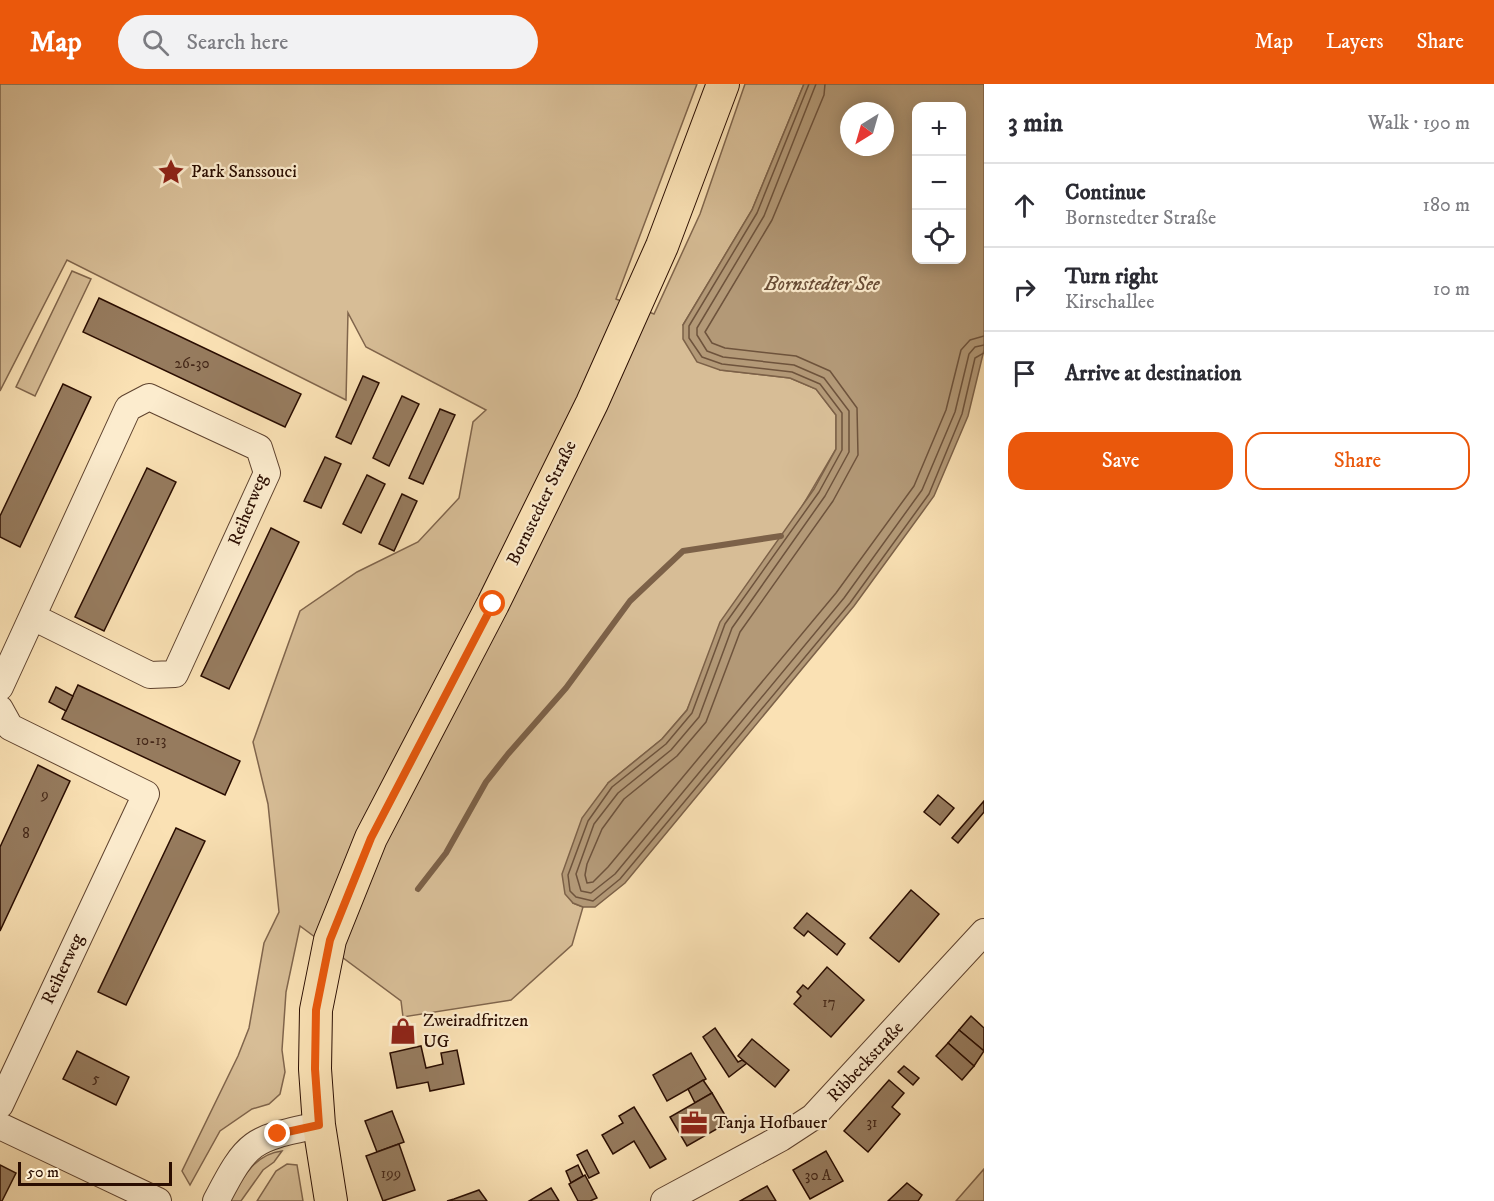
<!DOCTYPE html>
<html lang="en">
<head>
<meta charset="utf-8">
<style>
  body { margin:0; font-family:"IM FELL DW Pica",serif; background:#f2f2f3; color:#2b2b33 }
  .controls { position:absolute; right:18px; top:18px; display:grid; overflow:hidden; border-radius:12px; box-shadow:0 3px 15px #0003 }
  .controls button { width:54px; height:54px; display:grid; place-items:center; padding:0; border:0; border-bottom:2px solid #e1e1e2; background:#fff; color:#2b2b33; font:30px sans-serif }
  .compass { position:absolute; left:840px; top:18px; width:54px; height:54px; border-radius:50%; background:#fff; box-shadow:0 3px 15px #0003; rotate:217deg }
  .scale { position:absolute; left:18px; bottom:15px; width:154px; box-sizing:border-box; padding-left:6px; border:3px solid #2a0d01; border-top:0; font-size:16px; line-height:21px; white-space:nowrap; color:#2a0d01; -webkit-text-stroke:4px #fcecce; paint-order:stroke }
  .stop { position:absolute; width:18px; height:18px; margin:-14px; border:4px solid #ea580c; border-radius:50%; background:#fff }
  .stop.end { background:#ea580c; border-color:#fff; box-shadow:0 2px 6px #0008 }
  .list { margin:0; padding:0; list-style:none }
  h2 { display:flex; justify-content:space-between; align-items:center; height:78px; margin:0; padding:0 24px; font-size:26px }
  h2 small { font-size:20px; font-weight:400; color:#7c7c81 }
  .list li { display:grid; grid-template-columns:39px 1fr auto; gap:18px; align-items:center; box-sizing:border-box; height:84px; padding:0 24px; border-top:2px solid #e1e1e2 }
  .list b { display:block; font-size:22px; white-space:nowrap }
  .list p { margin:0; font-size:20px; white-space:nowrap; color:#7c7c81 }
  .list em { font-size:20px; font-style:normal; color:#7c7c81 }
  .actions { display:flex; gap:12px; padding:18px 24px }
  .actions a { flex:1; padding:14px 0; border:2px solid #ea580c; border-radius:18px; text-align:center; font-size:21px; color:#ea580c }
  .actions .main { background:#ea580c; color:#fff }
  .icon { flex:none; width:33px; height:33px; fill:none; stroke:currentColor; stroke-width:2; stroke-linecap:round; stroke-linejoin:round }
  .map { position:relative; flex:none; width:984px; height:1117px; overflow:hidden }
  header { display:flex; align-items:center; gap:36px; box-sizing:border-box; height:84px; padding:0 30px; background:#ea580c; color:#fff }
  header strong { font-size:28px }
  nav { display:flex; gap:33px; margin-inline-start:auto; font-size:21px }
  .search { width:420px; height:54px; background:#f2f2f3; display:flex; align-items:center; gap:15px; box-sizing:border-box; padding:0 21px; border-radius:33px; color:#7c7c81; font-size:22px }
  main { display:flex }
  aside { flex:1; background:#fff }
  .map>svg:first-child { display:block }
  .green { fill:#d7bd96; stroke:#80654c; stroke-width:1.5 }
  .water { fill:#b39977; stroke:#7c6148; stroke-width:1.5; fill-rule:evenodd }
  .lines { fill:none; stroke-linecap:round; stroke-linejoin:round }
  .shore { stroke:#6e533c; stroke-width:1.5 }
  .stream { stroke:#7c6148; stroke-width:6 }
  .building { fill:#967b5e; stroke:#2a0d01; stroke-width:1.5 }
  .minor-casing { stroke:#5e422e; stroke-width:28 }
  .major-casing { stroke:#2a0d01; stroke-width:34 }
  .minor { stroke:#fcecce; stroke-width:26 }
  .major { stroke:#fae1b4; stroke-width:32 }
  .route { stroke:#ea580c; stroke-width:8 }
  .labels { text-anchor:middle; dominant-baseline:central; stroke-width:4.5; stroke-linejoin:round; paint-order:stroke }
  .number-label { font-size:15px; fill:#452818 }
  .poi-label { font-size:18px; fill:#2a0d01; stroke:#fcecce; text-anchor:start }
  .street-label { font-size:18px; fill:#2a0d01; stroke:#fcecce }
  .water-label { font-size:20px; font-style:italic; fill:#684c36; stroke:#fcecce }
</style>
</head>
<body>
<header>
<strong>Map</strong>
<div class="search"><svg class="icon" aria-label="search" viewBox="0 0 24 24"><circle cx="10" cy="10" r="6"/><path d="M15 15l6 6"/></svg>Search here</div>
<nav><a>Map</a><a>Layers</a><a>Share</a></nav>
</header>
<main>
<div class="map">
<svg width="984" height="1117" viewBox="0 0 984 1117">
  <rect width="100%" height="100%" fill="#fae1b4"/>
  <filter id="stains"><feTurbulence type="fractalNoise" baseFrequency=".00333" numOctaves="4"/><feColorMatrix values="0 0 0 0 .2 0 0 0 0 .09 0 0 0 0 .02 0 0 0 .5 -.17"/></filter>
  <radialGradient id="worn" r=".72"><stop offset=".6" stop-color="#630" stop-opacity="0"/><stop offset="1" stop-color="#630" stop-opacity=".3"/></radialGradient>
  <g class="green">
    <path d="M 0,0 L 697,0 L 616,215 L 654,230 L 700,130 L 745,0 L 804,0 L 752,126 L 683,241 L 720,286 L 790,294 L 816,305 L 836,331 L 836,365 L 702,592 L 687,626 L 662,655 L 608,699 L 573,819 L 583,823 L 572,861 L 511,916 L 403,933 L 401,917 L 300,842 L 286,908 L 282,966 L 285,988 L 280,1010 L 269,1020 L 252,1025 L 220,1047 L 190,1101 L 182,1087 L 238,972 L 249,944 L 264,859 L 279,828 L 268,720 L 253,658 L 300,527 L 357,488 L 418,458 L 459,414 L 473,338 L 486,326 L 366,263 L 348,229 L 346,316 L 67,176 L 0,307 Z"/>
    <path d="M 72,187 L 91,195 L 35,312 L 16,303 Z"/>
    <path d="M 282,1067 L 274,1078 L 263,1086 L 241,1117 L 229,1117 C 242,1095 254,1070 282,1067 Z"/>
    <path d="M 287,1080 L 297,1081 L 303,1117 L 257,1117 L 276,1087 Z"/>
    <path d="M 984,1085 L 984,1117 L 956,1117 Z"/>
  </g>
  <path class="water" d="M 804,0 L 984,0 L 984,266 L 968,332 L 934,412 L 854,522 L 625,799 L 595,823 L 583,823 L 573,819 L 565,810 L 562,790 L 582,734 L 608,699 L 662,655 L 687,626 L 720,538 L 814,405 L 836,365 L 836,331 L 816,305 L 790,294 L 720,286 L 697,278 L 683,255 L 683,241 L 752,126 ZM 916,22 L 962,22 L 962,176 L 916,176 ZM 849,27 L 885,27 L 885,63 L 849,63 Z"/>
  <g class="lines">
    <g class="shore">
      <path d="M 809,0 L 757,129 L 689,242 L 689,254 L 702,273 L 722,280 L 792,288 L 820,300 L 842,329 L 842,366 L 819,408 L 725,540 L 692,629 L 666,660 L 612,703 L 588,737 L 568,791 L 570,807 L 576,813 L 593,817 L 620,795 L 850,519 L 929,410 L 962,330 L 975,274 L 984,269"/>
      <path d="M 816,0 L 764,132 L 697,244 L 697,251 L 707,267 L 723,273 L 794,281 L 824,294 L 849,327 L 849,368 L 825,412 L 732,544 L 699,633 L 671,666 L 618,709 L 594,740 L 576,790 L 581,807 L 591,809 L 615,790 L 844,514 L 922,406 L 955,328 L 969,270 L 975,263 L 984,261"/>
      <path d="M 825,0 L 824,11 L 772,136 L 705,248 L 712,259 L 725,264 L 796,272 L 830,287 L 857,324 L 858,371 L 833,417 L 740,548 L 706,638 L 677,672 L 624,715 L 602,745 L 587,780 L 585,791 L 587,799 L 593,798 L 608,783 L 836,509 L 914,402 L 946,326 L 961,266 L 970,256 L 984,252"/>
    </g>
    <path class="stream" d="M 418,805 L 446,769 L 486,698 L 508,670 L 566,604 L 630,517 L 683,467 L 781,452"/>
  </g>
  <g class="building">
    <path d="M 99,214 L 301,310 L 285,343 L 83,248 Z"/>
    <path d="M 363,292 L 379,299 L 351,360 L 336,353 Z"/>
    <path d="M 63,300 L 91,313 L 20,463 L 0,453 L 0,432 Z"/>
    <path d="M 402,312 L 419,320 L 389,382 L 373,374 Z"/>
    <path d="M 440,325 L 455,331 L 423,400 L 409,394 Z"/>
    <path d="M 325,373 L 341,380 L 321,424 L 304,417 Z"/>
    <path d="M 147,384 L 176,398 L 104,547 L 75,533 Z"/>
    <path d="M 367,391 L 385,400 L 361,449 L 343,440 Z"/>
    <path d="M 402,410 L 417,417 L 394,467 L 379,460 Z"/>
    <path d="M 271,444 L 299,458 L 229,605 L 201,592 Z"/>
    <path d="M 78,601 L 240,677 L 225,711 L 62,635 Z"/>
    <path d="M 56,603 L 73,612 L 66,627 L 49,618 Z"/>
    <path d="M 38,681 L 70,697 L 0,847 L 0,763 Z"/>
    <path d="M 938,711 L 954,724 L 940,741 L 924,728 Z"/>
    <path d="M 984,717 L 984,728 L 958,759 L 952,754 Z"/>
    <path d="M 176,744 L 205,757 L 126,921 L 98,908 Z"/>
    <path d="M 911,806 L 939,830 L 899,878 L 870,854 Z"/>
    <path d="M 807,829 L 845,860 L 837,871 L 808,847 L 804,852 L 794,844 Z"/>
    <path d="M 827,883 L 864,916 L 831,953 L 794,920 L 801,912 L 797,908 L 803,901 L 808,905 Z"/>
    <path d="M 971,932 L 984,944 L 984,967 L 959,946 Z"/>
    <path d="M 715,944 L 738,978 L 742,976 L 747,979 L 729,993 L 703,953 Z"/>
    <path d="M 959,946 L 984,967 L 974,982 L 948,959 Z"/>
    <path d="M 752,955 L 789,986 L 775,1003 L 738,972 Z"/>
    <path d="M 948,959 L 974,982 L 962,996 L 936,972 Z"/>
    <path d="M 421,962 L 426,984 L 443,980 L 441,969 L 457,966 L 464,1000 L 430,1007 L 428,998 L 397,1004 L 390,969 Z"/>
    <path d="M 77,967 L 129,993 L 116,1021 L 63,995 Z"/>
    <path d="M 691,969 L 706,995 L 667,1017 L 653,991 Z"/>
    <path d="M 904,982 L 919,994 L 913,1001 L 898,988 Z"/>
    <path d="M 703,996 L 712,1009 L 695,1019 L 688,1005 Z"/>
    <path d="M 889,996 L 904,1009 L 892,1023 L 900,1030 L 868,1068 L 844,1047 Z"/>
    <path d="M 712,1009 L 729,1038 L 687,1062 L 670,1033 Z"/>
    <path d="M 634,1023 L 666,1075 L 650,1084 L 634,1057 L 613,1070 L 602,1051 L 623,1039 L 619,1032 Z"/>
    <path d="M 392,1027 L 404,1058 L 377,1068 L 365,1037 Z"/>
    <path d="M 399,1060 L 415,1106 L 383,1117 L 366,1072 Z"/>
    <path d="M 587,1066 L 599,1089 L 589,1094 L 577,1071 Z"/>
    <path d="M 826,1067 L 843,1097 L 810,1115 L 793,1086 Z"/>
    <path d="M 0,1081 L 16,1089 L 2,1117 L 0,1117 Z"/>
    <path d="M 578,1081 L 583,1092 L 571,1099 L 566,1087 Z"/>
    <path d="M 585,1091 L 597,1114 L 590,1117 L 578,1117 L 569,1100 Z"/>
    <path d="M 907,1099 L 922,1111 L 918,1117 L 888,1117 Z"/>
    <path d="M 767,1102 L 776,1117 L 740,1117 Z"/>
    <path d="M 551,1104 L 559,1117 L 529,1117 Z"/>
    <path d="M 479,1106 L 487,1117 L 447,1117 L 454,1115 Z"/>
  </g>
  <g class="lines">
    <defs>
      <g id="minor">
        <path d="M 0,603 L 128,324 L 149,313 L 259,364 L 267,389 L 175,590 L 150,591 L 33,533"/>
        <path d="M 0,625 L 10,643 L 146,710 L 0,1021"/>
        <path d="M 0,1042 L 158,1117"/>
        <path d="M 216,1117 C 248,1055 252,1055 319,1041"/>
        <path d="M 664,1117 L 781,1054 L 813,1033 L 984,848"/>
      </g>
      <path id="major" d="M 331,1117 L 319,1041 L 315,985 L 316,926 L 330,856 L 371,754 L 493,520 L 592,319 L 662,162 L 723,0"/>
    </defs>
    <use href="#minor" class="minor-casing"/>
    <use href="#major" class="major-casing"/>
    <use href="#minor" class="minor"/>
    <use href="#major" class="major"/>
  </g>
  <g class="lines">
    <path class="route" d="M 278,1050 L 319,1041 L 315,985 L 316,926 L 330,856 L 371,754 L 493,520"/>
  </g>
  <defs>
    <symbol id="sight-bare" viewBox="-9 -9 18 18"><path d="M0-6L1.8-2.2L6-1.7L2.9 1.2L3.7 5.4L0 3.3L-3.7 5.4L-2.9 1.2L-6-1.7L-1.8-2.2Z" fill="#8f2418" stroke="#fcecce" stroke-width="2.5" paint-order="stroke"/></symbol>
    <symbol id="shop-bare" viewBox="-9 -9 18 18"><path d="M-5-2.5h2.3a2.7 3.5 0 0 1 5.4 0H5L5.5 6h-11ZM-1.5-2.5h3a1.5 2.3 0 0 0-3 0Z" fill="#8f2418" stroke="#fcecce" stroke-width="2.5" paint-order="stroke"/></symbol>
    <symbol id="office-bare" viewBox="-9 -9 18 18"><path d="M-6-3h4V-5.5h4V-3h4V5H-6ZM-1-4.5V-3h2v-1.5ZM-6 0V1H6V0Z" fill="#8f2418" stroke="#fcecce" stroke-width="2.5" paint-order="stroke"/></symbol>
  </defs>
  <g fill-rule="evenodd">
    <use href="#sight-bare" x="152" y="69" width="38" height="38"/>
    <use href="#shop-bare" x="384" y="928" width="38" height="38"/>
    <use href="#office-bare" x="675" y="1020" width="38" height="38"/>
  </g>
  <g class="labels">
    <g class="number-label">
      <text x="192" y="279">26-30</text>
      <text x="151" y="656">10-13</text>
      <text x="45" y="710">9</text>
      <text x="26" y="749">8</text>
      <text x="829" y="918">17</text>
      <text x="96" y="994">5</text>
      <text x="872" y="1038">31</text>
      <text x="391" y="1089">199</text>
      <text x="818" y="1091">30 A</text>
    </g>
    <g class="poi-label">
      <text x="191" y="88">Park Sanssouci</text>
      <text x="423" y="937">Zweiradfritzen<tspan x="423" dy="21">UG</tspan></text>
      <text x="714" y="1039">Tanja Hofbauer</text>
    </g>
    <g class="street-label">
      <text transform="translate(542 419) rotate(-64)">Bornstedter Straße</text>
      <text transform="translate(248 426) rotate(-68)">Reiherweg</text>
      <text transform="translate(63 885) rotate(-65)">Reiherweg</text>
      <text transform="translate(866 978) rotate(-47)">Ribbeckstraße</text>
    </g>
    <g class="water-label">
      <text x="822" y="200">Bornstedter See</text>
    </g>
  </g>
  <rect width="100%" height="100%" filter="url(#stains)"/>
  <rect width="100%" height="100%" fill="url(#worn)"/>
</svg>
<div class="controls">
<button>+</button>
<button>−</button>
<button><svg class="icon" aria-label="locate" viewBox="0 0 24 24"><circle cx="12" cy="12" r="6"/><path d="M12 2v4M12 18v4M2 12h4M18 12h4"/></svg></button>
</div>
<svg class="compass" viewBox="-18 -18 36 36"><path d="M0-13l5 13h-10z" fill="#e53935"/><path d="M0 13l5-13h-10z" fill="#7c7c81"/></svg>
<div class="scale">50 m</div>
<div class="stop" style="left:493px;top:520px"></div>
<div class="stop end" style="left:278px;top:1050px"></div>
</div>
<aside>
<h2>3 min<small>Walk · 190 m</small></h2>
<ul class="list">
<li><svg class="icon" aria-label="ahead" viewBox="0 0 24 24"><path d="M12 20V5M6 11l6-6 6 6"/></svg><div><b>Continue</b><p>Bornstedter Straße</p></div><em>180 m</em></li>
<li><svg class="icon" aria-label="right" viewBox="0 0 24 24"><path d="M7 20v-9h11M14 6l5 5-5 5"/></svg><div><b>Turn right</b><p>Kirschallee</p></div><em>10 m</em></li>
<li><svg class="icon" aria-label="arrive" viewBox="0 0 24 24"><path d="M6 21V4h12l-3 4 3 4H6"/></svg><div><b>Arrive at destination</b></div></li>
</ul>
<div class="actions"><a class="main">Save</a><a>Share</a></div>
</aside>
</main>
</body>
</html>
